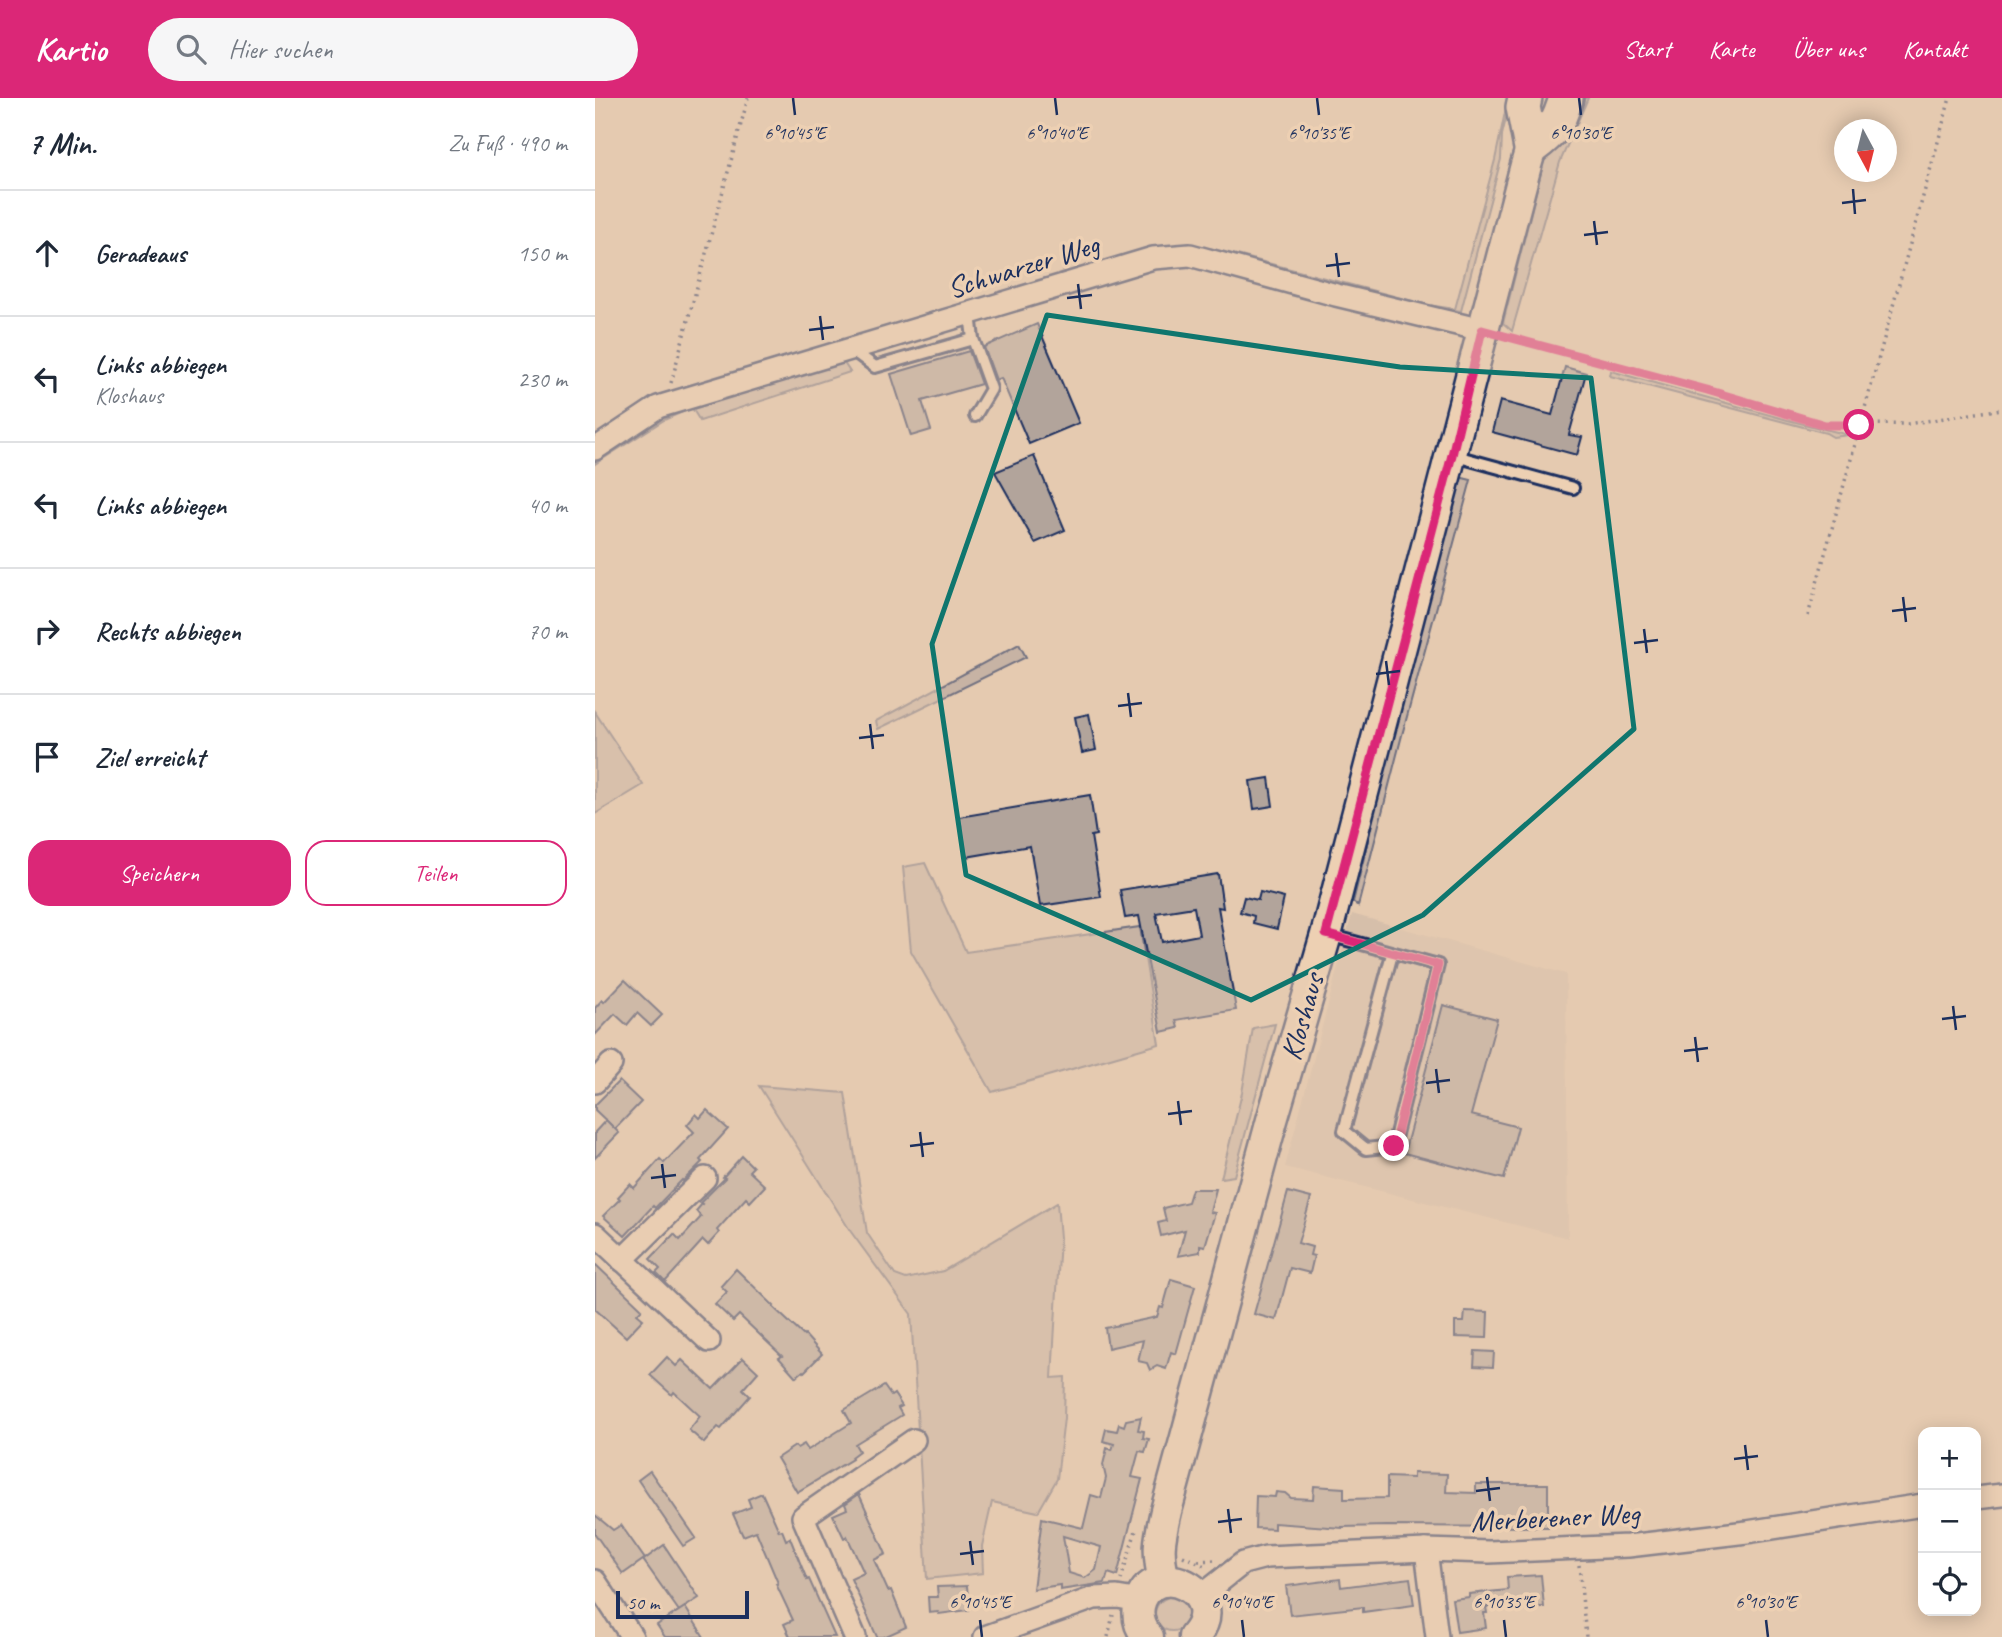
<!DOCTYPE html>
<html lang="de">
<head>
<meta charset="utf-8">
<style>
  body { margin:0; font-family:Caveat,sans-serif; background:#f6f6f7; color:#1f2937 }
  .controls { position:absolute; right:21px; bottom:21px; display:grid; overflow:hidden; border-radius:14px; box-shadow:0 4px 18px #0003 }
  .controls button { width:63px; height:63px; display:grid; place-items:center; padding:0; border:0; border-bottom:2px solid #e0e1e3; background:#fff; color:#1f2937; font:35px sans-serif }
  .compass { position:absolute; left:1239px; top:21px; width:63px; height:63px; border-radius:50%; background:#fff; box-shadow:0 4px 18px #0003; rotate:173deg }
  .scale { position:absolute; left:21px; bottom:18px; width:133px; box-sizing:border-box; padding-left:7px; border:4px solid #1b2f5e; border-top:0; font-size:19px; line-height:24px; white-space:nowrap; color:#1b2f5e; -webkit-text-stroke:5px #edd0b3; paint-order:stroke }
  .stop { position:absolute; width:21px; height:21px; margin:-16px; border:5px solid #db2777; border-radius:50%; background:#fff }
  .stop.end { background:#db2777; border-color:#fff; box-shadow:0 2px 7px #0008 }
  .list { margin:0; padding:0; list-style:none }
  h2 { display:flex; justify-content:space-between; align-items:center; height:91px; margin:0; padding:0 28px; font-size:30px }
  h2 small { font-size:23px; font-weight:400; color:#747a83 }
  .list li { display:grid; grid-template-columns:46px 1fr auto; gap:21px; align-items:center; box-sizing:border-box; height:126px; padding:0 28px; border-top:2px solid #e0e1e3 }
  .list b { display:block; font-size:26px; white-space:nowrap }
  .list p { margin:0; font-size:23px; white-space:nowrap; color:#747a83 }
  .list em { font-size:23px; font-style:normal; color:#747a83 }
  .actions { display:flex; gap:14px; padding:21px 28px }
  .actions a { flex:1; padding:16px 0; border:2px solid #db2777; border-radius:21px; text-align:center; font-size:24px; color:#db2777 }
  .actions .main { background:#db2777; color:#fff }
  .icon { flex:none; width:38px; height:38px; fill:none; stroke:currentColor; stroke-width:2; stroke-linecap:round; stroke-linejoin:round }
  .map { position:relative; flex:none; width:1407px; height:1539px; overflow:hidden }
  header { display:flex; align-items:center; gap:42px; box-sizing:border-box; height:98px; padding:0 35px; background:#db2777; color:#fff }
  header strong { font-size:33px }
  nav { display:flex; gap:38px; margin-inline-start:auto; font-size:24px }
  .search { width:490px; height:63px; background:#f6f6f7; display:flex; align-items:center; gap:18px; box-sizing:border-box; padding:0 24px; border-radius:38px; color:#747a83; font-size:26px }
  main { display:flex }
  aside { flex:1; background:#fff }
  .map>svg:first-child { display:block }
  .built { fill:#d6bfaa }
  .green { fill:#c7b3a4; stroke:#717181; stroke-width:2 }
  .building { fill:#b2a49b; stroke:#1b2f5e; stroke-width:2; fill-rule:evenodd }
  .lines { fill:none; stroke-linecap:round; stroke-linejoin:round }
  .lane-casing { stroke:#1b2f5e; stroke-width:16 }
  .street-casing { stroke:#1b2f5e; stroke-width:26 }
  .secondary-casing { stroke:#1b2f5e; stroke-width:35 }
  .primary-casing { stroke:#1b2f5e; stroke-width:38 }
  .path { stroke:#1b2f5e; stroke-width:3.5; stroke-dasharray:2 5; stroke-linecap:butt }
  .lane { stroke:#edd0b3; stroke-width:10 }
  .street { stroke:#edd0b3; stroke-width:21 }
  .secondary { stroke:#edd0b3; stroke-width:30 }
  .primary { stroke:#edd0b3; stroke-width:33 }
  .route { stroke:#db2777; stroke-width:9 }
  .marked { fill:none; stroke:#0f766e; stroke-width:5; stroke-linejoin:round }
  .ticks { fill:none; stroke:#1b2f5e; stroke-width:2.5 }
  .labels { text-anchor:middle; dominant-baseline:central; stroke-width:7; stroke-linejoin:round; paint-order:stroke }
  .street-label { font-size:30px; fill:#1b2f5e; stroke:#edd0b3 }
  .ticks-label { font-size:18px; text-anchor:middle; fill:#1b2f5e; stroke:#edd0b3; stroke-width:7; stroke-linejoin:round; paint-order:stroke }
</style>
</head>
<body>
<header>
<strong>Kartio</strong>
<div class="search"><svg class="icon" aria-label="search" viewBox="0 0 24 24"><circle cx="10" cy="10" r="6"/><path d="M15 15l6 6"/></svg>Hier suchen</div>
<nav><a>Start</a><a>Karte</a><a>Über uns</a><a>Kontakt</a></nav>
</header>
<main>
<aside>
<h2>7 Min.<small>Zu Fuß · 490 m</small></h2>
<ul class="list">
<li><svg class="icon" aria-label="ahead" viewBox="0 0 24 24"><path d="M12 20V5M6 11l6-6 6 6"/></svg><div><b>Geradeaus</b></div><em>150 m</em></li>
<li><svg class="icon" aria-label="left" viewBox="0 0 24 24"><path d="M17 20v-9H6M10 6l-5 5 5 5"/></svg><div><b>Links abbiegen</b><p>Kloshaus</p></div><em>230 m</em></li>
<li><svg class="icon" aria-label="left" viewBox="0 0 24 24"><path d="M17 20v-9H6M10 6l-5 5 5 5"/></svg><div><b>Links abbiegen</b></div><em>40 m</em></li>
<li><svg class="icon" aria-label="right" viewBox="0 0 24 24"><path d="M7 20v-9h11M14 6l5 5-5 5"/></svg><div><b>Rechts abbiegen</b></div><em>70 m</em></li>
<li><svg class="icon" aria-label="arrive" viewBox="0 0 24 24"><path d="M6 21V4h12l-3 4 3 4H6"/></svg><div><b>Ziel erreicht</b></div></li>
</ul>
<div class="actions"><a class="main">Speichern</a><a>Teilen</a></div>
</aside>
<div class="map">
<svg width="1407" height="1539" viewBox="0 0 1407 1539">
  <rect width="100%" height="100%" fill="#e5cab0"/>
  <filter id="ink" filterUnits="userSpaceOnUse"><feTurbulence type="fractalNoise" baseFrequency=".0143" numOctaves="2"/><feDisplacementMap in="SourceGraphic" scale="14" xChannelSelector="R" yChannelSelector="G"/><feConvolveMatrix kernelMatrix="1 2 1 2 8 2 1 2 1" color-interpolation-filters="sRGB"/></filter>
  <g filter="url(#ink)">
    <path class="built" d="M 757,816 L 971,876 L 973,1140 L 690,1069 Z"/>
    <g class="green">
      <path d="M 913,0 L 916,0 L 907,37 L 906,61 L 866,213 L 860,212 L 852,214 L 837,211 L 683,170 L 590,150 L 549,152 C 574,146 594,147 619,151 L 833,207 L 860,211 L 900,62 Z"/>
      <path d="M 977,0 L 993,0 L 965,64 L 917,233 L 908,225 L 953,47 Z"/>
      <path d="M 247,262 L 255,274 L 105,323 L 97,310 L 69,322 L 0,366 L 0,361 L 75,315 Z"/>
      <path d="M 1016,273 L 1193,322 L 1254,337 L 1238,339 L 1231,335 L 1015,278 Z"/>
      <path d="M 864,379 L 876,382 L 807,637 L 763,808 L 758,804 L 775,735 L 783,674 Z"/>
      <path d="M 424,546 L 431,559 L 283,631 L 281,623 Z"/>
      <path d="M 0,614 L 48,687 L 0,716 Z"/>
      <path d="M 330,765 L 371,854 L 545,829 L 564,946 L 397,994 L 316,853 L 308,769 Z"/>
      <path d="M 680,926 L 639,1078 L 626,1080 L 647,995 L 658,930 Z"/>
      <path d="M 164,988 L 250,995 L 272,1135 L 300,1177 L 311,1181 L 348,1173 L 462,1105 L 465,1140 L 457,1280 L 470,1279 L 469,1320 L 462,1381 L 443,1414 L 397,1404 L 387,1448 L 388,1475 L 332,1481 L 316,1216 L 256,1134 Z"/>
      <circle cx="577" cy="1516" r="17"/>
    </g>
    <g class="building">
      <path d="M 442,226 L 484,325 L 434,346 L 406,280 L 401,282 L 389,249 Z"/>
      <path d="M 374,253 L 386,286 L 327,303 L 336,332 L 316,338 L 296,276 Z"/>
      <path d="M 970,269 L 991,275 L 974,337 L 987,339 L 982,357 L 897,334 L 905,303 L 957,317 Z"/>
      <path d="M 439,358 L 470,432 L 440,445 L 400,374 Z"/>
      <path d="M 494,616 L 501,652 L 487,655 L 480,619 Z"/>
      <path d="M 674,680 L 678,708 L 659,711 L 655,683 Z"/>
      <path d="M 495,697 L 501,737 L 496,738 L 506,799 L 445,808 L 435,748 L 371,759 L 364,719 Z"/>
      <path d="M 623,776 L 628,810 L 623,809 L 641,912 L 581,922 L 583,930 L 566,934 L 544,818 L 530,820 L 525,792 ZM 599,809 L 604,837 L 567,844 L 561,815 Z"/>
      <path d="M 665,794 L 689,800 L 682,831 L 658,825 L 659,818 L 645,814 L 649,799 L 663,802 Z"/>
      <path d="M 30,882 L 67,917 L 56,928 L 42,915 L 32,927 L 20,916 L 0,937 L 0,910 L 7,902 L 9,904 Z"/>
      <path d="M 848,907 L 902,921 L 876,1017 L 923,1029 L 909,1081 L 809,1055 Z"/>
      <path d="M 24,983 L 46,1004 L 20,1031 L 0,1012 L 0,1007 Z"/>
      <path d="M 112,1012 L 133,1031 L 105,1062 L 107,1064 L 88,1083 L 87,1082 L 60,1110 L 58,1108 L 30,1138 L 8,1118 L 25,1101 L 23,1099 L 35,1086 L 39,1090 L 65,1061 L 69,1065 L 99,1034 L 92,1027 L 101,1016 L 105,1020 Z"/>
      <path d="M 11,1022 L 24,1035 L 0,1060 L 0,1034 Z"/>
      <path d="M 147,1058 L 158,1069 L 154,1073 L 170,1088 L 155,1104 L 151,1100 L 122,1132 L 124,1135 L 113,1147 L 108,1142 L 70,1184 L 61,1175 L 65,1171 L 55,1161 L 79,1136 L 85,1142 L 106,1119 L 101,1113 L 107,1106 L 105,1105 L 130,1080 L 128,1079 Z"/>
      <path d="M 597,1091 L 621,1091 L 615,1114 L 620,1115 L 610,1148 L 605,1147 L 605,1154 L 583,1158 L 590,1132 L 566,1138 L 563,1125 L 571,1123 L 568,1110 L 593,1104 Z"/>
      <path d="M 693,1094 L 716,1100 L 703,1145 L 717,1149 L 715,1157 L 719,1158 L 715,1175 L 695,1170 L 681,1222 L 659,1216 Z"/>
      <path d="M 0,1166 L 47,1211 L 42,1216 L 48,1221 L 31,1239 L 0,1211 Z"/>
      <path d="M 141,1171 L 179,1208 L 178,1209 L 209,1238 L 210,1237 L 227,1256 L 209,1274 L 208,1273 L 201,1279 L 184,1260 L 187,1258 L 144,1217 L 138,1223 L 120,1206 L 132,1194 L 126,1188 Z"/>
      <path d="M 576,1181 L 600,1188 L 581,1256 L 576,1254 L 571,1271 L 562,1268 L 555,1272 L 552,1265 L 543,1263 L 548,1242 L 513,1250 L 510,1230 L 562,1219 L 565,1209 L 568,1210 Z"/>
      <path d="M 870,1213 L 893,1214 L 892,1240 L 860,1239 L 860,1224 L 869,1224 Z"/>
      <path d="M 880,1253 L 899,1254 L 898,1269 L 879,1268 Z"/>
      <path d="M 72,1259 L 81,1268 L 87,1262 L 118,1291 L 148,1260 L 163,1274 L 148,1291 L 155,1298 L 126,1331 L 123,1329 L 109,1345 L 94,1332 L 105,1318 L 79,1294 L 77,1297 L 55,1277 Z"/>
      <path d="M 289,1288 L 296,1298 L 299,1296 L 307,1308 L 303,1310 L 307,1317 L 260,1346 L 264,1353 L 256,1359 L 257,1361 L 202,1394 L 182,1360 L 200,1348 L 202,1350 L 209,1346 L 213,1352 L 256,1325 L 249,1312 Z"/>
      <path d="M 546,1319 L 543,1332 L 549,1333 L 548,1340 L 554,1341 L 550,1354 L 544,1353 L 537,1379 L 547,1381 L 522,1478 L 513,1475 L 510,1485 L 465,1492 L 465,1487 L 438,1491 L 447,1420 L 488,1430 L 496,1397 L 506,1400 L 511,1380 L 508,1367 L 512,1350 L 517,1352 L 519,1346 L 508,1343 L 511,1331 L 522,1333 L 524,1326 L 529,1328 L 531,1322 ZM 468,1438 L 506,1449 L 501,1472 L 490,1480 L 474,1475 Z"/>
      <path d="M 55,1373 L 101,1440 L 88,1448 L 43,1382 Z"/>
      <path d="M 818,1375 L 852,1376 L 851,1394 L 881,1395 L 881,1386 L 953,1386 L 953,1429 L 792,1428 L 747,1429 L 747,1430 L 679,1425 L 679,1431 L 660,1430 L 661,1398 L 680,1399 L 681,1394 L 690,1395 L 696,1400 L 718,1401 L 719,1388 L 749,1390 L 749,1401 L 792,1400 L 792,1379 L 818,1380 Z"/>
      <path d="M 167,1395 L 184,1433 L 187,1432 L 191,1442 L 195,1440 L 212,1482 L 214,1481 L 240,1539 L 195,1539 L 189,1526 L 198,1522 L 181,1486 L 183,1485 L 161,1433 L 148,1438 L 138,1416 L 156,1409 L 153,1401 Z"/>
      <path d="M 264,1396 L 291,1456 L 279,1462 L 293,1493 L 296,1492 L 311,1529 L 289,1539 L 282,1539 L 256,1481 L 269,1475 L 252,1438 L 249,1440 L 238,1417 L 252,1411 L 250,1406 Z"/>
      <path d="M 0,1417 L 18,1432 L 26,1427 L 50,1461 L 69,1447 L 104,1500 L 84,1513 L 48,1462 L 28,1476 L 0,1436 Z"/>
      <path d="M 946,1477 L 949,1509 L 891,1509 L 892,1515 L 889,1515 L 891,1530 L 862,1534 L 857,1501 L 874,1499 L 874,1496 L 913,1492 L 912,1479 Z"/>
      <path d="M 815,1480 L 819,1507 L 768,1514 L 768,1509 L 695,1517 L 691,1488 L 745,1481 L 746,1489 Z"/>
      <path d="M 372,1488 L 374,1512 L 344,1516 L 343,1514 L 334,1515 L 333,1499 L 343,1499 L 342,1489 Z"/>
      <path d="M 90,1509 L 109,1539 L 70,1539 L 62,1527 Z"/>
    </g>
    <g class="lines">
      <defs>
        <g id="lane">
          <path d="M 375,216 L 378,241 L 396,291 L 380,318"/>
          <path d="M 256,251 L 280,269 L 378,241"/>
          <path d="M 857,357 L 978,390"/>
          <path d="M 734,837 L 843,867 L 798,1048 L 771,1051 L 749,1033 L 797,856"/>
        </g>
        <g id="street">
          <path d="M 0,351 L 63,309 L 558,160 L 595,157 L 741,197 L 887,232"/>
          <path d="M 0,984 L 16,966"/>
          <path d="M 0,1136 L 114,1243"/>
          <path d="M 27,1162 L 110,1080"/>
          <path d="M 1381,1400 L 1407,1397"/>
          <path d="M 831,1452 L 842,1539"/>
          <path d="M 0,1483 L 37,1539"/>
          <path d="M 605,1499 L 648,1465 L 671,1459 L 831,1452 L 894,1454 L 1033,1448 L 1152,1434 L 1328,1407"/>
          <path d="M 260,1539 L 208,1419 L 319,1342"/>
          <path d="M 390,1539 L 499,1500 L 522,1499 L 546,1503"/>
        </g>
        <g id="secondary">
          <path d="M 569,1483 C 562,1453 564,1443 571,1413 L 677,1022 L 731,837 L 931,67 L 936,50 L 945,30"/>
          <path d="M 553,1539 C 545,1530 542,1520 544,1508 C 556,1455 638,1495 599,1539"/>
        </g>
        <path id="primary" d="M 930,0 L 928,9 L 936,50 C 959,33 963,27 971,0"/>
      </defs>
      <use href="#lane" class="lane-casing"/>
      <use href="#street" class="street-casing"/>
      <use href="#secondary" class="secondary-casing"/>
      <use href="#primary" class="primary-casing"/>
      <g class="path">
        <path d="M 911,238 L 1112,292 L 1230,327 L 1312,326 L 1407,311"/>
        <path d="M 76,285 L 153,0"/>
        <path d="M 1213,518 L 1355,0"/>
        <path d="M 588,1458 L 612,1469"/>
        <path d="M 603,1463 L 620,1462"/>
        <path d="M 984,1467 L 991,1539"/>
        <path d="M 526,1482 L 542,1429"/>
        <path d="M 513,1539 L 518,1517"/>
      </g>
      <use href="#lane" class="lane"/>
      <use href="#street" class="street"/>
      <use href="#secondary" class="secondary"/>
      <use href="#primary" class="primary"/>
    </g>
  </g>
  <g class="lines" filter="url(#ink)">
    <path class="route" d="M 799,1048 L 843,867 L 731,836 L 857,357 L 887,232 L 1112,292 L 1230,327 L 1264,327"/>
  </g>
  <path d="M0 0H1407V1539H0ZM 452,217 L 805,269 L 996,280 L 1039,631 L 828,817 L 656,902 L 371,777 L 337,546 Z" fill="#e5cab0" fill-opacity=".55" fill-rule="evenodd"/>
  <path class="marked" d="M 452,217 L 805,269 L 996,280 L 1039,631 L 828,817 L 656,902 L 371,777 L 337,546 Z"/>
  <path class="ticks" d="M 198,0 L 200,17M 460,0 L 462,17M 722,0 L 724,17M 984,0 L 986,17M 1258,91 L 1260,116M 1247,105 L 1271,102M 999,123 L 1002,147M 989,137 L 1013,134M 741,155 L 744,179M 731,168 L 755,165M 483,186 L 486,211M 472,200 L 497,197M 225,218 L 228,242M 214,232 L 239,229M 1308,499 L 1311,524M 1297,513 L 1321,510M 1049,531 L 1052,555M 1039,545 L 1063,542M 791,563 L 794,587M 781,576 L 805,573M 533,595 L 536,619M 523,608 L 547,605M 275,626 L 278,651M 264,640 L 289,637M 1358,908 L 1361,932M 1347,921 L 1371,918M 1100,939 L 1103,964M 1089,953 L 1113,950M 841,971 L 844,995M 831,985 L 855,982M 583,1003 L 586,1027M 573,1016 L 597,1013M 325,1034 L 328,1059M 315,1048 L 339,1045M 67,1066 L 70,1090M 56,1080 L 81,1077M 1150,1347 L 1153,1372M 1139,1361 L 1163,1358M 892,1379 L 895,1403M 881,1393 L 905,1390M 633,1411 L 636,1435M 623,1424 L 647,1421M 375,1443 L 378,1467M 365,1456 L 389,1453M 385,1522 L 387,1539M 647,1522 L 649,1539M 909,1522 L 911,1539M 1171,1522 L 1173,1539"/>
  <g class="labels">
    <g class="street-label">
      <text transform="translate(428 168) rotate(-17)">Schwarzer Weg</text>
      <text transform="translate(707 919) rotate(-74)">Kloshaus</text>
      <text transform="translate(960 1419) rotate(-3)">Merberener Weg</text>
    </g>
  </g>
  <g class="ticks-label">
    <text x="200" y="41">6°10'45"E</text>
    <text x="462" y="41">6°10'40"E</text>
    <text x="724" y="41">6°10'35"E</text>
    <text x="986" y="41">6°10'30"E</text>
    <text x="385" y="1510">6°10'45"E</text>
    <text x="647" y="1510">6°10'40"E</text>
    <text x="909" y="1510">6°10'35"E</text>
    <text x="1171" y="1510">6°10'30"E</text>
  </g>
</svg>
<div class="controls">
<button>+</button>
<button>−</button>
<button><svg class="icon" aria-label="locate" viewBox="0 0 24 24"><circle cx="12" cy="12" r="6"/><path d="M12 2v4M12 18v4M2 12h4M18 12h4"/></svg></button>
</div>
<svg class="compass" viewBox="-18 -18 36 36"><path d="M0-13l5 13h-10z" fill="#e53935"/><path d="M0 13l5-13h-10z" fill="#747a83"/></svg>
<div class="scale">50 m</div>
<div class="stop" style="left:1264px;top:327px"></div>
<div class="stop end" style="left:799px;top:1048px"></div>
</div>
</main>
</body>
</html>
